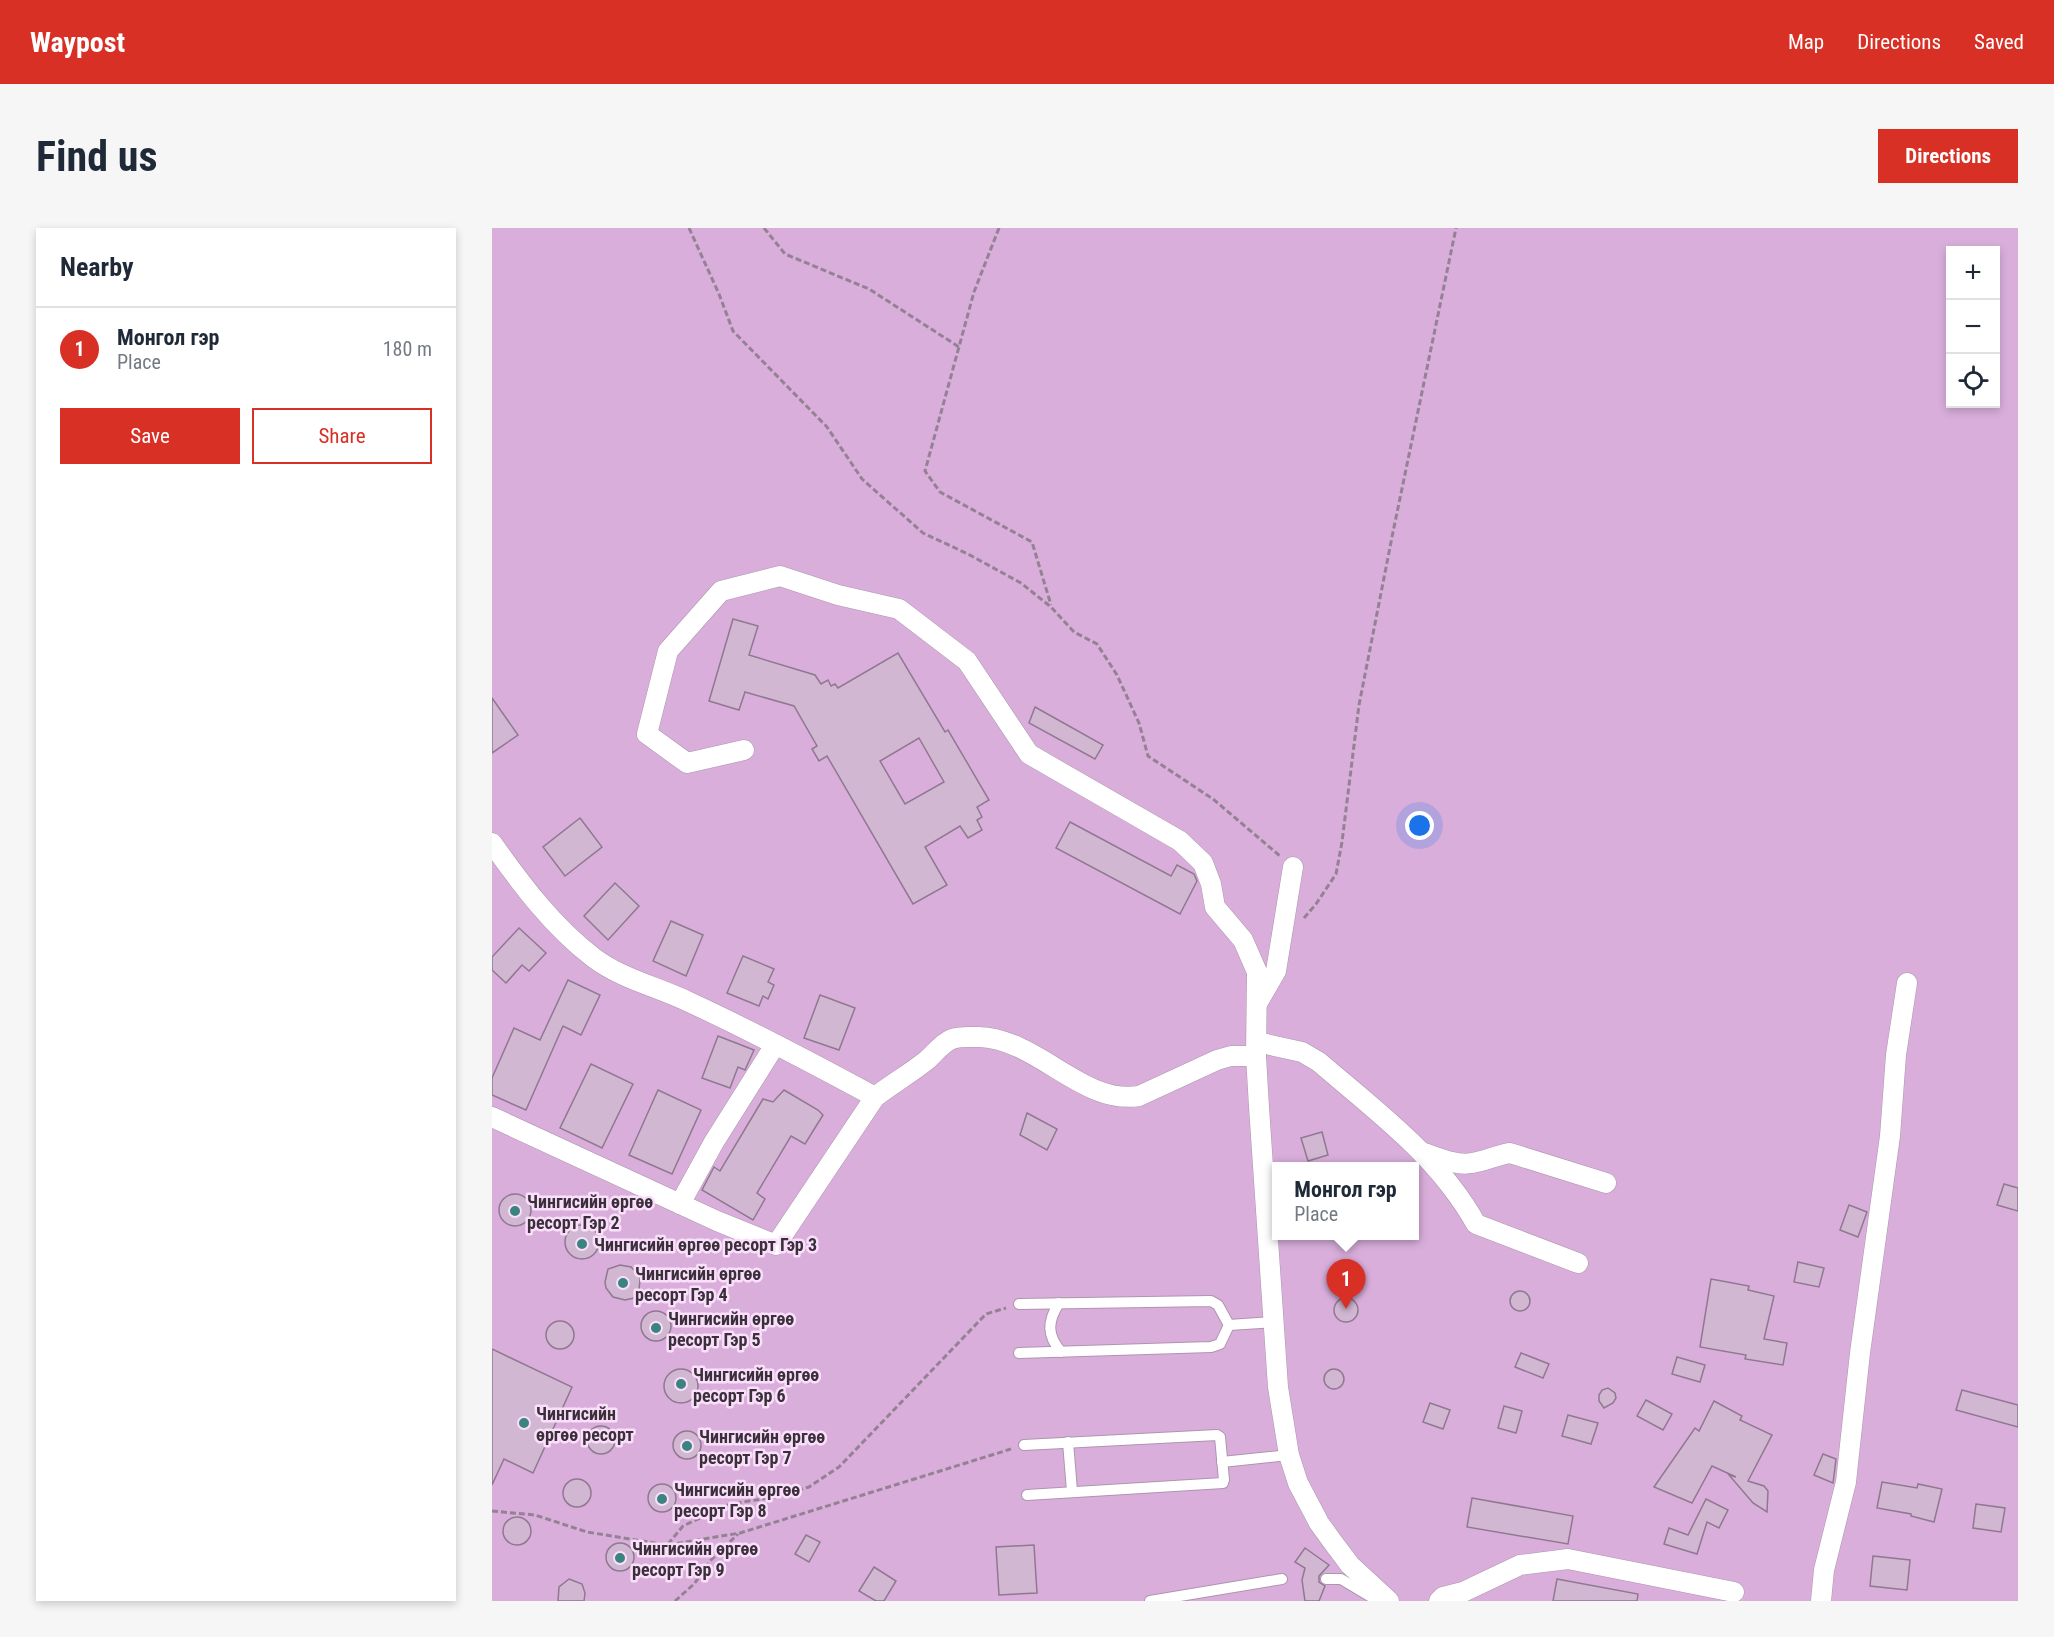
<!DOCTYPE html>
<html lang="en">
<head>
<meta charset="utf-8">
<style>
  body { margin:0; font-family:"Roboto Condensed",sans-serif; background:#f6f6f7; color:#1f2937 }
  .controls { position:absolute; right:18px; top:18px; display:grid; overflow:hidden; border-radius:0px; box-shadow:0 3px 9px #0003 }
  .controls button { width:54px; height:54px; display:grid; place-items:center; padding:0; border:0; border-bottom:2px solid #e0e1e3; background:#fff; color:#1f2937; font:30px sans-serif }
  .you { position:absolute; left:928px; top:598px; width:21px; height:21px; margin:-15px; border:4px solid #fff; border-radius:50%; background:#1a73e8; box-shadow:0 0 0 9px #1a73e833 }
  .badge { display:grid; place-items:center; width:39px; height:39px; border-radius:50%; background:#d93025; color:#fff; font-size:20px; font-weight:700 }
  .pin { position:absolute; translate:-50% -50px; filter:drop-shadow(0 2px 3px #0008) }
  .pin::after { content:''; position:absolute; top:32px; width:21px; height:18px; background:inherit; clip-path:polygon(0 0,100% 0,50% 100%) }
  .popup { position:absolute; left:780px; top:934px; width:147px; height:78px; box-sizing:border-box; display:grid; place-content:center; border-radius:0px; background:#fff; filter:drop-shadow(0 2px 4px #0005); font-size:20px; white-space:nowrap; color:#747a83 }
  .popup b { font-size:22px; color:#1f2937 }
  .popup::after { content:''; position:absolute; left:50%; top:100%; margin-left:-12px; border:12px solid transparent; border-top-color:#fff }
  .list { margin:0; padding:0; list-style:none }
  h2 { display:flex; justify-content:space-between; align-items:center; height:78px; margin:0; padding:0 24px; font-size:26px }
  h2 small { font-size:20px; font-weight:400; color:#747a83 }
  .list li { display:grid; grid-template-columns:39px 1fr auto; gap:18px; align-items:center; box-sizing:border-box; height:84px; padding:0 24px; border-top:2px solid #e0e1e3 }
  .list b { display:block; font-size:22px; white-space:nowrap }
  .list p { margin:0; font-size:20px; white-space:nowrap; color:#747a83 }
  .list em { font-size:20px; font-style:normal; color:#747a83 }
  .actions { display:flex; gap:12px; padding:18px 24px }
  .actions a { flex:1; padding:14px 0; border:2px solid #d93025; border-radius:0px; text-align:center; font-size:21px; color:#d93025 }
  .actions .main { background:#d93025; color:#fff }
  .icon { flex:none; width:33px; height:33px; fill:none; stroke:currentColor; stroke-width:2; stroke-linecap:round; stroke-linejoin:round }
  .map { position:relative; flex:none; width:1526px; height:1373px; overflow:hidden; border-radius:0px }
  header { display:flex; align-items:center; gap:36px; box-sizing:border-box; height:84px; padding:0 30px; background:#d93025; color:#fff }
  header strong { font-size:28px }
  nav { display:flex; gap:33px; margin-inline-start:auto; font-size:21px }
  .intro { display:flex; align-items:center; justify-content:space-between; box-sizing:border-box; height:144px; padding:0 36px }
  h1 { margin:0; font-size:42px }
  .button { padding:15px 27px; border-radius:0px; background:#d93025; color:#fff; font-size:21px; font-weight:700 }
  main { display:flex; gap:36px; padding:0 36px }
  aside { flex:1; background:#fff; border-radius:0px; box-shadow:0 3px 9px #0003 }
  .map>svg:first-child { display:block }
  .park { fill:#d9aedb; fill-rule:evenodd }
  .building { fill:#d1b7d2; stroke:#907891; stroke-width:1.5; fill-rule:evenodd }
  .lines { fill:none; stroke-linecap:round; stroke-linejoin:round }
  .service-casing { stroke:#ae95af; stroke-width:12 }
  .minor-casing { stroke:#ae95af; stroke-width:21 }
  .path { stroke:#948294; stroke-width:3; stroke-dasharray:6 3; stroke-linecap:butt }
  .service { stroke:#fff; stroke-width:10 }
  .minor { stroke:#fff; stroke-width:20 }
  .poi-dot { fill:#3b837e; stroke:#fadffa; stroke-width:2 }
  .labels { text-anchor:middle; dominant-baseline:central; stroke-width:5; stroke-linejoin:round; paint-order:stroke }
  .poi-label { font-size:18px; font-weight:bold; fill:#3a2f3a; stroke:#fadffa; text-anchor:start }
</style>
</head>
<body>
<header>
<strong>Waypost</strong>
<nav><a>Map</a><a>Directions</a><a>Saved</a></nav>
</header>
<div class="intro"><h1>Find us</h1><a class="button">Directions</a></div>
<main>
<aside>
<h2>Nearby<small></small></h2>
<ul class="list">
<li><span class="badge">1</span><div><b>Монгол гэр</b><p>Place</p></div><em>180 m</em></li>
</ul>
<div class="actions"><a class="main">Save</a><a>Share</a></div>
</aside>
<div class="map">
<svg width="1526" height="1373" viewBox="0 0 1526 1373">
  <rect width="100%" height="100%" fill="#fadffa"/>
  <path class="park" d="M 0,0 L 1526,0 L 1526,1373 L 0,1373 ZM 1458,22 L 1504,22 L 1504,176 L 1458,176 ZM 785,938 L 923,938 L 923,1008 L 785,1008 Z"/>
  <g class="building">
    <path d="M 241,391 L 266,398 L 257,427 L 323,447 L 329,456 L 336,452 L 339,458 L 343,456 L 346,460 L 406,425 L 453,504 L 456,502 L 497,572 L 485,579 L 490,589 L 485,592 L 490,602 L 476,610 L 468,598 L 433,619 L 455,657 L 421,676 L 335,528 L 327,533 L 320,521 L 325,518 L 302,478 L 253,464 L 247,482 L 217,473 ZM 427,510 L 452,554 L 413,576 L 388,533 Z"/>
    <path d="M 0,470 L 26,507 L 0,525 Z"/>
    <path d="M 543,479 L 611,517 L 603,531 L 537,495 Z"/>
    <path d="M 88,590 L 110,619 L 73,648 L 51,619 Z"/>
    <path d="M 578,594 L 679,648 L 685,637 L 702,646 L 705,653 L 688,686 L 564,620 Z"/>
    <path d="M 123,655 L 147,678 L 116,712 L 92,688 Z"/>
    <path d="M 179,693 L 211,707 L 194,748 L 161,733 Z"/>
    <path d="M 27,700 L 54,725 L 37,743 L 30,737 L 14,755 L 0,742 L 0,729 Z"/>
    <path d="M 251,728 L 282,741 L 276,754 L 282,757 L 276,771 L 271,768 L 267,778 L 235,765 Z"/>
    <path d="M 76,752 L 108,767 L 89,807 L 71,798 L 34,882 L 0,867 L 0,850 L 22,800 L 48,812 Z"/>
    <path d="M 328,767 L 363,780 L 347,822 L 312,810 Z"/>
    <path d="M 226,808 L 262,822 L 253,842 L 246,839 L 238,860 L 210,850 Z"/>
    <path d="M 99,836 L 141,856 L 110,920 L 68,900 Z"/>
    <path d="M 166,862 L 209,882 L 180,946 L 137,927 Z"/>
    <path d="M 292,862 L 326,882 L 331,887 L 313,916 L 299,908 L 265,965 L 273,971 L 261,992 L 210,962 L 222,939 L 228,943 L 271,871 L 281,874 Z"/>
    <path d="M 535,885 L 565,901 L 555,922 L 528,907 Z"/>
    <path d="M 830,904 L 836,927 L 816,933 L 809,910 Z"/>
    <path d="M 1512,956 L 1526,960 L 1526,983 L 1505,977 Z"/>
    <circle cx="23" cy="982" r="16"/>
    <path d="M 1357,977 L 1375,984 L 1366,1009 L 1348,1002 Z"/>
    <circle cx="90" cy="1014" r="17"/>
    <path d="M 1306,1034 L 1332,1040 L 1327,1059 L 1302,1054 Z"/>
    <path d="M 128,1037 L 139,1039 L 146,1046 L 148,1051 L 147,1062 L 142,1070 L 133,1072 L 121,1069 L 114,1060 L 113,1054 L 116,1041 Z"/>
    <path d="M 1219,1051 L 1257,1058 L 1256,1062 L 1282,1068 L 1272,1111 L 1295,1115 L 1291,1137 L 1253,1131 L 1254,1127 L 1208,1119 Z"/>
    <circle cx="1028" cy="1073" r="10"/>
    <circle cx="854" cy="1082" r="12"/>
    <circle cx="164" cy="1098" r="15"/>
    <circle cx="68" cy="1107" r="14"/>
    <path d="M 0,1121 L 80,1159 L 41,1245 L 12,1231 L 0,1257 Z"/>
    <path d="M 1029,1125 L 1057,1136 L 1051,1150 L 1023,1139 Z"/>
    <path d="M 1185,1129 L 1213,1137 L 1208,1154 L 1180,1146 Z"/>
    <circle cx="189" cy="1158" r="17"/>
    <circle cx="842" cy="1151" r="10"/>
    <path d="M 1116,1160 L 1123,1165 L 1124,1170 L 1121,1175 L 1112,1180 L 1107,1173 L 1107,1167 L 1110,1162 Z"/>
    <path d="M 1470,1162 L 1526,1177 L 1526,1199 L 1464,1182 Z"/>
    <path d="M 1154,1172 L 1180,1186 L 1171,1202 L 1145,1188 Z"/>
    <path d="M 1222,1173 L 1250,1188 L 1248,1192 L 1280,1207 L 1256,1253 L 1272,1258 L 1276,1263 L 1275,1284 L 1261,1275 L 1237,1247 L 1244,1249 L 1220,1238 L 1200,1275 L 1162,1259 L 1203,1200 L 1207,1203 Z"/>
    <path d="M 938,1175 L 958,1182 L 951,1201 L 931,1194 Z"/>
    <path d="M 1012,1178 L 1030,1183 L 1024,1205 L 1006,1200 Z"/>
    <path d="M 1076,1187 L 1106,1195 L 1099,1216 L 1070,1208 Z"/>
    <circle cx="109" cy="1212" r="14"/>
    <circle cx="195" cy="1217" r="14"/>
    <path d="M 1331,1226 L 1344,1231 L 1341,1255 L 1322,1247 Z"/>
    <circle cx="85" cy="1265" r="14"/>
    <path d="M 1390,1254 L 1425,1260 L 1426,1256 L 1450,1261 L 1442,1294 L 1419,1288 L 1419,1286 L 1385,1280 Z"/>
    <circle cx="170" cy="1270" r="14"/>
    <path d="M 980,1270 L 1081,1288 L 1076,1316 L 975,1299 Z"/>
    <path d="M 1214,1271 L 1236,1282 L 1227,1300 L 1215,1294 L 1205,1326 L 1172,1316 L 1177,1300 L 1196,1307 Z"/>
    <path d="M 1484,1276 L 1513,1280 L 1509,1304 L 1481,1300 Z"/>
    <circle cx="25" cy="1303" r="14"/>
    <path d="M 314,1307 L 328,1314 L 317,1334 L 303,1326 Z"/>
    <circle cx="128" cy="1329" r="14"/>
    <path d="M 542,1317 L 545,1365 L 507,1367 L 504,1319 Z"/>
    <path d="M 813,1320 L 837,1337 L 827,1348 L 827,1354 L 833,1358 L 827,1373 L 813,1373 L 810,1352 L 813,1340 L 803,1334 Z"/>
    <path d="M 1381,1328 L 1418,1332 L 1415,1362 L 1378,1358 Z"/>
    <path d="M 382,1339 L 404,1353 L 392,1373 L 384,1373 L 367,1363 Z"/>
    <path d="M 77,1351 L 90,1356 L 93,1365 L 92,1373 L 66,1373 L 67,1359 Z"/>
    <path d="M 1065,1351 L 1146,1366 L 1145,1373 L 1061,1373 Z"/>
  </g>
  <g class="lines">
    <defs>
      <g id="service">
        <path d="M 567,1075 C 555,1094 555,1107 569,1124"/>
        <path d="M 527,1076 L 719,1073 L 726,1077 L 737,1097"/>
        <path d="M 737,1097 L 782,1094"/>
        <path d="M 527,1125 L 719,1119 L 728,1116 L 737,1097"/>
        <path d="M 576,1214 L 580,1263"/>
        <path d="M 532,1217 L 725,1207 L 728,1209 L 732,1252 L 731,1255 L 535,1267"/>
        <path d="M 730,1234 L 797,1227"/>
        <path d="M 834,1351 L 849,1351 L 886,1373"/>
        <path d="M 658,1373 L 790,1351"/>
      </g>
      <g id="minor">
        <path d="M 252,522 L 195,535 L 155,506 L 176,423 L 229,363 L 288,348 L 346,367 L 407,381 L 475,433 L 537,526 L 688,613 L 711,635 L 719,656 L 723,679 L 751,712 L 765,744 L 764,828 L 767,879 L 786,1159 L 797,1227 L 806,1255 L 827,1295 L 840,1313 L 858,1337 L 897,1373"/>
        <path d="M 0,615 C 29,656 61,699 102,730 C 130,751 166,759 197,774 C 260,803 322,836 383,869 C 400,856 419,845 435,832 C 443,825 450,815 460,811 C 468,808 478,809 487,809 C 546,811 590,877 647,868 L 725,832 L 739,828 L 764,828"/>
        <path d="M 766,774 L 784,743 L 801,639"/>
        <path d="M 765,814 L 810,824 L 827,834 C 884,883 947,929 984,996 L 1086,1035"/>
        <path d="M 0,889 L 225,993 L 284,1017 L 383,869"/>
        <path d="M 932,925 C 947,930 965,938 980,935 C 993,933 1005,927 1018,925 L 1114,955"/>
        <path d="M 188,976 L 222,914 L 283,817"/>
        <path d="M 947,1373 L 951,1369 L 971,1364 L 1028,1337 L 1076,1331 L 1242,1364"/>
        <path d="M 1329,1373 L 1332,1342 L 1354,1254 L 1368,1125 L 1398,908 L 1404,827 L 1415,755"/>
      </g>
    </defs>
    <use href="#service" class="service-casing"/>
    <use href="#minor" class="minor-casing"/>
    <g class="path">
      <path d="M 197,0 L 227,66 L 241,103 L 335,199 L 370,251 L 431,305 L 476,326 L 529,355 L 559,379 L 582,404 L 605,416 L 625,447 L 647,495 L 656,528 L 721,571 L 788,628"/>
      <path d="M 272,0 L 293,26 L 377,61 L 467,119"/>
      <path d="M 507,0 L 482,64 L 433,243 L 448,264 L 540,314 L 559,377"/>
      <path d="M 812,690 L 824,676 L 844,646 L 850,614 L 867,477 L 901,304 L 964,0"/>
      <path d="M 0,1283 L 43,1287 L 95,1304 L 175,1317 L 248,1305 L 519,1221"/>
      <path d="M 176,1316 L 191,1298 L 238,1276 L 283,1269 L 317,1259 L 347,1239 L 494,1086 L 514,1080"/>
      <path d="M 183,1373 L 202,1356 L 219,1332 L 246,1306"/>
    </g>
    <use href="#service" class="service"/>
    <use href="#minor" class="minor"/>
  </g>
  <g class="poi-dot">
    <circle cx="23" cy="983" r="6"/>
    <circle cx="90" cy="1016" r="6"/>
    <circle cx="131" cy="1055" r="6"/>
    <circle cx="164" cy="1100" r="6"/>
    <circle cx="189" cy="1156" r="6"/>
    <circle cx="32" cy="1195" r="6"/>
    <circle cx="195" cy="1218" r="6"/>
    <circle cx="170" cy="1271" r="6"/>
    <circle cx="128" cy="1330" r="6"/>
  </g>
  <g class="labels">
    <g class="poi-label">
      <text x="35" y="973">Чингисийн өргөө<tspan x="35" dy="21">ресорт Гэр 2</tspan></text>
      <text x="102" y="1016">Чингисийн өргөө ресорт Гэр 3</text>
      <text x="143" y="1045">Чингисийн өргөө<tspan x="143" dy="21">ресорт Гэр 4</tspan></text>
      <text x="176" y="1090">Чингисийн өргөө<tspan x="176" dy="21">ресорт Гэр 5</tspan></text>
      <text x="201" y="1146">Чингисийн өргөө<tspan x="201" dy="21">ресорт Гэр 6</tspan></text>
      <text x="44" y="1185">Чингисийн<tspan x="44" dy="21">өргөө ресорт</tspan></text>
      <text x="207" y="1208">Чингисийн өргөө<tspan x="207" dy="21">ресорт Гэр 7</tspan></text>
      <text x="182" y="1261">Чингисийн өргөө<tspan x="182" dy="21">ресорт Гэр 8</tspan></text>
      <text x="140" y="1320">Чингисийн өргөө<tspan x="140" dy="21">ресорт Гэр 9</tspan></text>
    </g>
  </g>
</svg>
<div class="controls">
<button>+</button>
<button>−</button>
<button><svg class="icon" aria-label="locate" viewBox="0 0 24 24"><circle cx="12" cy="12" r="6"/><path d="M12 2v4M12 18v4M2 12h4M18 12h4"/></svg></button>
</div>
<div class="you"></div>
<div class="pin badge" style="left:854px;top:1081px">1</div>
<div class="popup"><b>Монгол гэр</b>Place</div>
</div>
</main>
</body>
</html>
